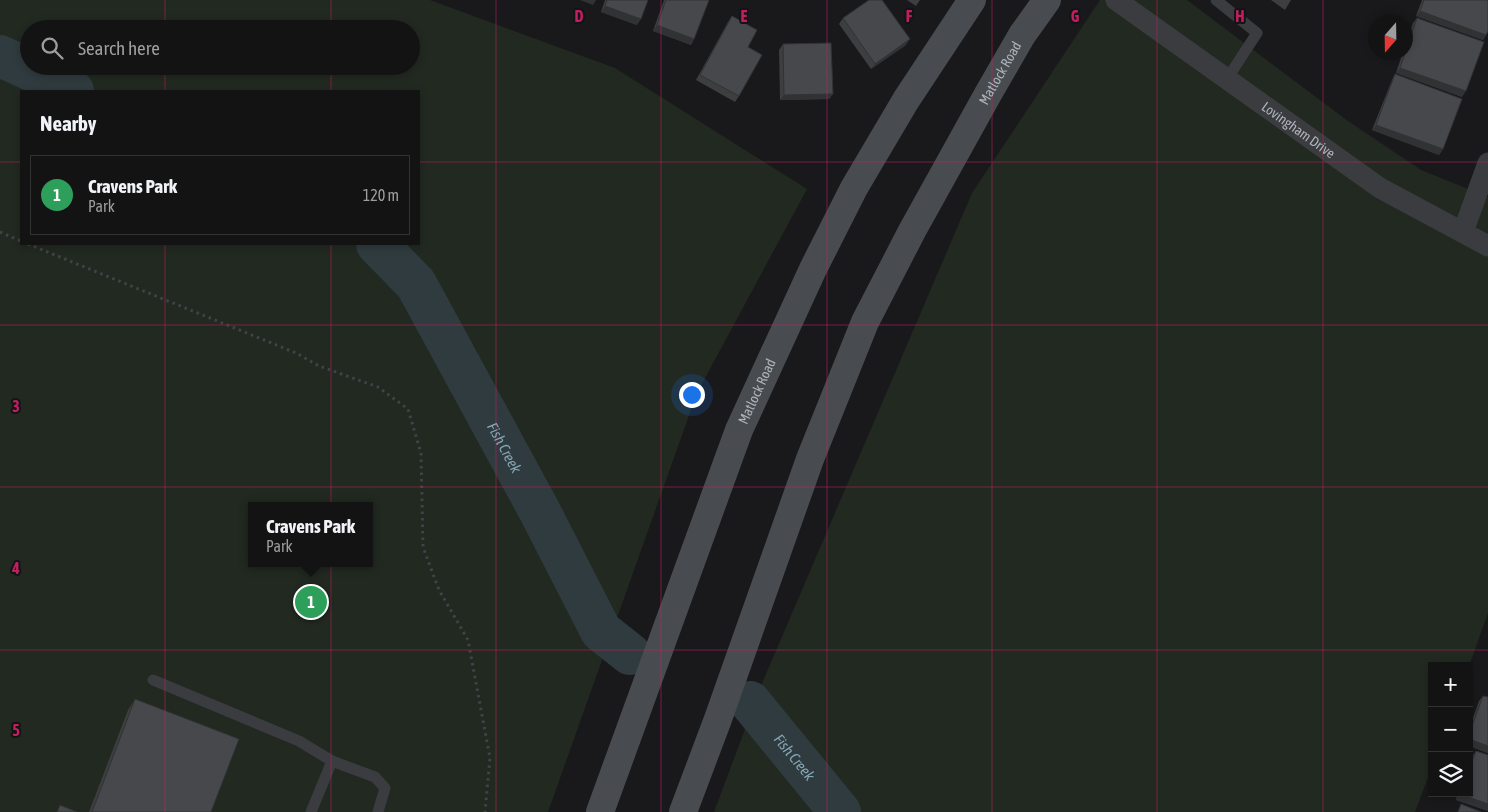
<!DOCTYPE html>
<html lang="en">
<head>
<meta charset="utf-8">
<style>
  body { margin:0; font-family:"Asap Condensed",sans-serif; background:#202022; color:#f1f3f6 }
  .controls { position:absolute; right:15px; bottom:15px; display:grid; overflow:hidden; border-radius:0px; box-shadow:0 2px 8px #0003 }
  .controls button { width:45px; height:45px; display:grid; place-items:center; padding:0; border:0; border-bottom:1px solid #323234; background:#131314; color:#f1f3f6; font:25px sans-serif }
  .compass { position:absolute; left:1368px; top:15px; width:45px; height:45px; border-radius:50%; background:#131314; box-shadow:0 2px 8px #0003; rotate:200deg }
  .you { position:absolute; left:691px; top:394px; width:18px; height:18px; margin:-12px; border:4px solid #fff; border-radius:50%; background:#1a73e8; box-shadow:0 0 0 8px #1a73e833 }
  .badge { display:grid; place-items:center; width:32px; height:32px; border-radius:50%; background:#0f766e; color:#fff; font-size:16px; font-weight:700 }
  .pin { position:absolute; translate:-50% -50%; border:2px solid #fff; box-shadow:0 1px 5px #0006 }
  .popup { position:absolute; left:248px; top:502px; width:125px; height:65px; box-sizing:border-box; display:grid; place-content:center; border-radius:0px; background:#131314; filter:drop-shadow(0 1px 4px #0005); font-size:16px; white-space:nowrap; color:#9d9ea0 }
  .popup b { font-size:19px; color:#f1f3f6 }
  .popup::after { content:''; position:absolute; left:50%; top:100%; margin-left:-10px; border:10px solid transparent; border-top-color:#131314 }
  .list { margin:0; padding:0; list-style:none }
  h2 { display:flex; justify-content:space-between; align-items:center; height:65px; margin:0; padding:0 20px; font-size:21px }
  h2 small { font-size:16px; font-weight:400; color:#9d9ea0 }
  .list li { display:grid; grid-template-columns:32px 1fr auto; gap:15px; align-items:center; box-sizing:border-box; height:80px; margin:0 10px 10px; padding:0 10px; border:1px solid #323234; border-radius:0px }
  .list b { display:block; font-size:19px; white-space:nowrap }
  .list p { margin:0; font-size:16px; white-space:nowrap; color:#9d9ea0 }
  .list em { font-size:16px; font-style:normal; color:#9d9ea0 }
  .icon { flex:none; width:28px; height:28px; fill:none; stroke:currentColor; stroke-width:2; stroke-linecap:round; stroke-linejoin:round }
  .map { position:relative; flex:none; width:1488px; height:812px; overflow:hidden }
  .search { position:absolute; background:#131314; box-shadow:0 2px 8px #0003; left:20px; top:20px; width:400px; height:55px; display:flex; align-items:center; gap:12px; box-sizing:border-box; padding:0 18px; border-radius:28px; color:#9d9ea0; font-size:19px }
  .panel { position:absolute; background:#131314; box-shadow:0 2px 8px #0003; left:20px; top:90px; width:400px; height:155px; border-radius:0px }
  .map>svg:first-child { display:block }
  .green { fill:#212921; fill-rule:evenodd }
  .lines { fill:none; stroke-linecap:round; stroke-linejoin:round }
  .river { stroke:#2f3b3f; stroke-width:42 }
  .path { stroke:#404347; stroke-width:3; stroke-dasharray:2.5 4; stroke-linecap:butt }
  .lane { stroke:#3a3c40; stroke-width:11 }
  .street { stroke:#3a3c40; stroke-width:21 }
  .secondary { stroke:#484c50; stroke-width:28 }
  .wall { fill:#3c3e40 }
  .shaded-wall { fill:#313234 }
  .building { fill:#46484b; stroke:#313234 }
  .grid { fill:none; stroke:#c12060; stroke-width:1; stroke-opacity:0.55 }
  .labels { text-anchor:middle; dominant-baseline:central; stroke-width:4; stroke-linejoin:round; paint-order:stroke }
  .street-label { font-size:14px; fill:#acb3ba; stroke:#141416 }
  .water-label { font-size:15px; font-style:italic; fill:#84a6b4; stroke:#141416 }
  .grid-label { font-size:16px; text-anchor:middle; font-weight:bold; fill:#c12060; stroke:#141416; stroke-width:4; stroke-linejoin:round; paint-order:stroke }
</style>
</head>
<body>
<div class="map">
<svg width="1488" height="812" viewBox="0 0 1488 812">
  <rect width="100%" height="100%" fill="#19191b"/>
  <g class="green">
    <path d="M 0,0 L 430,0 L 615,68 L 807,189 L 697,393 L 548,812 L 0,812 ZM 29,29 L 411,29 L 411,66 L 29,66 ZM 21,91 L 419,91 L 419,244 L 21,244 ZM 252,506 L 370,506 L 370,563 L 252,563 Z"/>
    <path d="M 1100,0 L 1187,0 L 1348,121 L 1421,170 L 1488,197 L 1488,613 L 1469,666 L 1432,666 L 1432,767 L 1415,812 L 714,812 L 763,681 L 972,193 Z"/>
  </g>
  <g class="lines">
    <g class="river">
      <path d="M 0,56 L 46,77 L 73,91"/>
      <path id="s1" d="M 377,244 L 416,284 L 539,510 L 601,631 L 630,654"/>
      <path id="s2" d="M 750,702 L 840,812"/>
    </g>
    <g class="path">
      <path d="M 0,232 L 21,241"/>
      <path d="M 28,244 L 296,353 L 319,366 L 378,387 L 408,409 L 421,453 L 423,547 L 439,590 L 468,640 L 490,758 L 485,812"/>
    </g>
    <g class="lane">
      <path d="M 1216,0 L 1257,33 L 1227,79"/>
      <path d="M 153,680 L 299,741 L 332,761"/>
      <path d="M 311,812 L 332,761 L 375,777 L 385,788 L 378,812"/>
    </g>
    <g class="street">
      <path id="s3" d="M 1116,0 L 1380,188 L 1488,246"/>
      <path d="M 1463,232 L 1488,163"/>
    </g>
    <g class="secondary">
      <path id="s4" d="M 600,812 L 739,430 L 813,269 L 854,188 L 906,100 L 972,0"/>
      <path id="s5" d="M 683,812 L 718,719 L 810,459 L 865,322 L 912,231 L 988,94 L 1022,35 L 1047,0"/>
    </g>
  </g>
  <g class="wall">
    <path d="M 605,0 L 648,0 L 637,25 L 601,12 Z"/>
    <path d="M 664,0 L 709,0 L 694,39 L 691,45 L 653,31 Z"/>
    <path d="M 907,0 L 920,0 L 916,6 Z"/>
    <path d="M 1271,0 L 1291,0 L 1285,10 Z"/>
    <path d="M 1422,0 L 1488,0 L 1486,35 L 1483,40 L 1416,16 Z"/>
    <path d="M 732,16 L 748,47 L 739,96 L 735,102 L 696,80 L 728,22 Z"/>
    <path d="M 843,18 L 906,45 L 871,69 L 839,24 Z"/>
    <path d="M 1417,18 L 1462,97 L 1396,73 L 1403,52 L 1406,52 L 1406,45 L 1413,23 Z"/>
    <path d="M 783,44 L 833,94 L 829,99 L 780,100 L 779,50 Z"/>
    <path d="M 1395,74 L 1443,149 L 1439,155 L 1372,130 L 1392,80 Z"/>
    <path d="M 1483,696 L 1488,753 L 1469,746 L 1469,729 L 1479,701 Z"/>
    <path d="M 135,699 L 211,812 L 89,812 L 128,710 Z"/>
    <path d="M 1476,751 L 1488,755 L 1488,811 L 1456,800 L 1458,793 L 1469,793 L 1469,763 L 1472,756 Z"/>
  </g>
  <g class="shaded-wall">
    <path d="M 580,0 L 596,0 L 593,5 Z"/>
    <path d="M 605,6 L 641,19 L 637,25 L 601,12 Z"/>
    <path d="M 1420,11 L 1486,35 L 1483,40 L 1416,16 Z"/>
    <path d="M 657,25 L 694,39 L 691,45 L 653,31 Z"/>
    <path d="M 910,39 L 906,45 L 871,69 L 875,64 Z"/>
    <path d="M 1400,68 L 1466,91 L 1462,97 L 1396,73 Z"/>
    <path d="M 833,94 L 829,99 L 780,100 L 784,95 Z"/>
    <path d="M 1376,125 L 1443,149 L 1439,155 L 1372,130 Z"/>
    <path d="M 1469,739 L 1488,746 L 1488,753 L 1469,746 Z"/>
    <path d="M 1460,794 L 1488,804 L 1488,811 L 1456,800 Z"/>
  </g>
  <g class="building">
    <path d="M 607,0 L 648,0 L 641,19 L 605,6 Z"/>
    <path d="M 666,0 L 709,0 L 694,39 L 657,25 Z"/>
    <path d="M 869,0 L 882,0 L 910,39 L 875,64 L 843,18 Z"/>
    <path d="M 1424,0 L 1488,0 L 1488,31 L 1486,35 L 1420,11 Z"/>
    <path d="M 732,16 L 757,30 L 748,47 L 762,55 L 739,96 L 700,75 Z"/>
    <path d="M 1417,18 L 1484,42 L 1466,91 L 1400,68 Z"/>
    <path d="M 831,43 L 833,94 L 784,95 L 783,44 Z"/>
    <path d="M 1395,74 L 1462,99 L 1443,149 L 1376,125 Z"/>
    <path d="M 1483,696 L 1488,697 L 1488,746 L 1469,739 L 1469,734 Z"/>
    <path d="M 135,699 L 239,739 L 211,812 L 92,812 Z"/>
    <path d="M 1476,751 L 1488,755 L 1488,804 L 1460,794 L 1460,793 L 1469,793 L 1469,768 Z"/>
    <path d="M 1461,804 L 1481,812 L 1458,812 Z"/>
    <path d="M 60,805 L 77,812 L 57,812 Z"/>
  </g>
  <path class="grid" d="M 165,0 L 165,29M 331,0 L 331,29M 496,0 L 496,812M 661,0 L 661,812M 827,0 L 827,812M 992,0 L 992,812M 1157,0 L 1157,812M 1323,0 L 1323,812M 165,66 L 165,91M 331,66 L 331,91M 0,162 L 21,162M 419,162 L 1488,162M 165,244 L 165,812M 331,244 L 331,812M 0,325 L 1488,325M 0,487 L 1488,487M 0,650 L 1488,650"/>
  <g class="labels">
    <g class="street-label">
      <text stroke="none"><textPath href="#s5" startOffset="806">Matlock Road</textPath></text>
      <text stroke="none"><textPath href="#s3" startOffset="224">Lovingham Drive</textPath></text>
      <text stroke="none"><textPath href="#s4" startOffset="449">Matlock Road</textPath></text>
    </g>
    <g class="water-label">
      <text stroke="none"><textPath href="#s1" startOffset="242">Fish Creek</textPath></text>
      <text stroke="none"><textPath href="#s2" startOffset="71">Fish Creek</textPath></text>
    </g>
  </g>
  <g class="grid-label">
    <text x="579" y="22">D</text>
    <text x="744" y="22">E</text>
    <text x="909" y="22">F</text>
    <text x="1075" y="22">G</text>
    <text x="1240" y="22">H</text>
    <text x="16" y="412">3</text>
    <text x="16" y="574">4</text>
    <text x="16" y="736">5</text>
  </g>
</svg>
<div class="controls">
<button>+</button>
<button>−</button>
<button><svg class="icon" aria-label="layers" viewBox="0 0 24 24"><path d="M12 4l9 5-9 5-9-5zM3 14l9 5 9-5"/></svg></button>
</div>
<svg class="compass" viewBox="-18 -18 36 36"><path d="M0-13l5 13h-10z" fill="#e53935"/><path d="M0 13l5-13h-10z" fill="#9d9ea0"/></svg>
<div class="you"></div>
<div class="pin badge" style="left:311px;top:602px;background:#2e9e5b">1</div>
<div class="popup"><b>Cravens Park</b>Park</div>
<div class="search"><svg class="icon" aria-label="search" viewBox="0 0 24 24"><circle cx="10" cy="10" r="6"/><path d="M15 15l6 6"/></svg>Search here</div>
<section class="panel">
<h2>Nearby<small></small></h2>
<ul class="list">
<li><span class="badge" style="background:#2e9e5b">1</span><div><b>Cravens Park</b><p>Park</p></div><em>120 m</em></li>
</ul>
</section>
</div>
</body>
</html>
